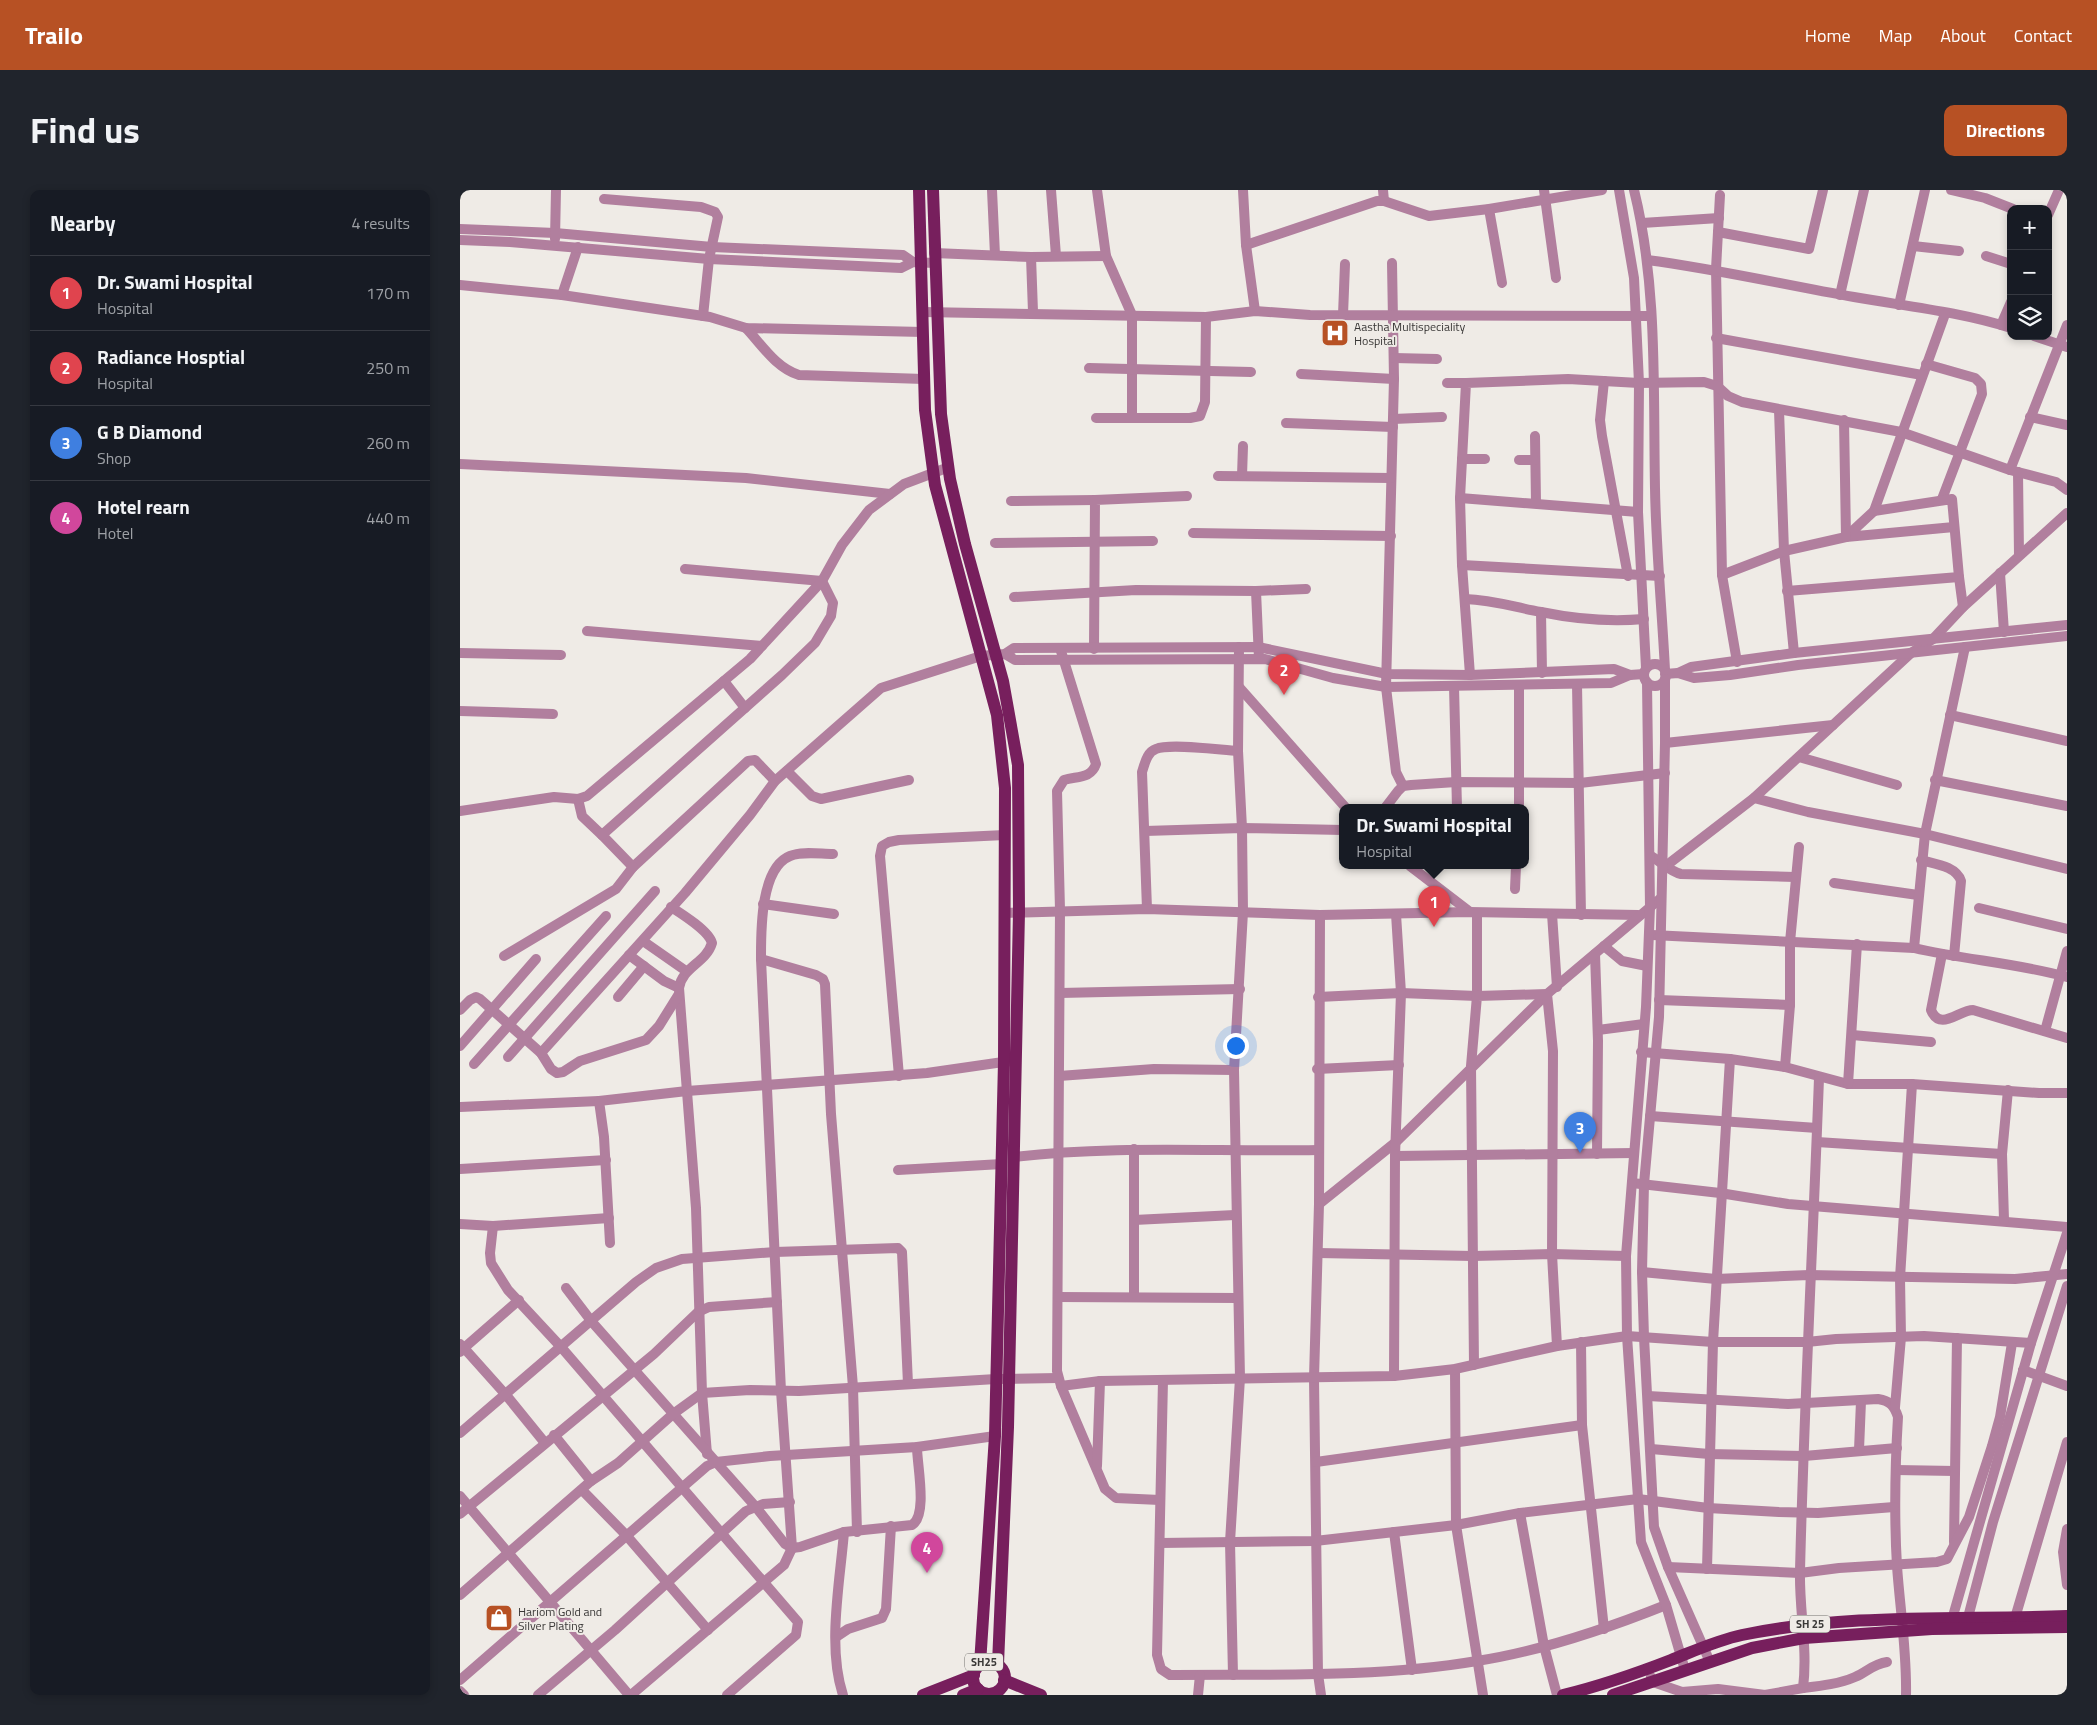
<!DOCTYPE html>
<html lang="en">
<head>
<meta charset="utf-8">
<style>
  body { margin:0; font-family:"Titillium Web",sans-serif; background:#20242c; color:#f1f3f6 }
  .controls { position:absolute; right:15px; top:15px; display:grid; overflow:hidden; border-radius:10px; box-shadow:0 2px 8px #0003 }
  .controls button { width:45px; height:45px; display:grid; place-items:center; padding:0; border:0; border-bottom:1px solid #363941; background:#171b24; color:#f1f3f6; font:25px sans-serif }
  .you { position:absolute; left:775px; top:855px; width:18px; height:18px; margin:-12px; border:4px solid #fff; border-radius:50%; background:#1a73e8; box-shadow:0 0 0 8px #1a73e833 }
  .badge { display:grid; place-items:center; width:32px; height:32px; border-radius:50%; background:#b75124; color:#fff; font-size:16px; font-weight:700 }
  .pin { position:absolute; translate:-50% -41px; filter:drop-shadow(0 1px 2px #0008) }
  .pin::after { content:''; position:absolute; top:26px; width:18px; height:15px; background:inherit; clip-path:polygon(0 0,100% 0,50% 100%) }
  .popup { position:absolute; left:879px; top:614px; width:190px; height:65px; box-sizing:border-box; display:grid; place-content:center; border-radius:10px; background:#171b24; filter:drop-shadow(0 1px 4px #0005); font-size:16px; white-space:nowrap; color:#9ea1a6 }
  .popup b { font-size:19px; color:#f1f3f6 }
  .popup::after { content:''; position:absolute; left:50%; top:100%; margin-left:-10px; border:10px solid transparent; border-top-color:#171b24 }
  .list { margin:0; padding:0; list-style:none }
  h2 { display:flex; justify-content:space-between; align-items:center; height:65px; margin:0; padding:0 20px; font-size:21px }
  h2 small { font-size:16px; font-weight:400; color:#9ea1a6 }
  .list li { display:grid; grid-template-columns:32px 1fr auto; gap:15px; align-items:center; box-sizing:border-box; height:75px; padding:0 20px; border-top:1px solid #363941 }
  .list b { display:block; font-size:19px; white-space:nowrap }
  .list p { margin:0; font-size:16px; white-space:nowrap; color:#9ea1a6 }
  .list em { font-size:16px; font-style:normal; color:#9ea1a6 }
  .icon { flex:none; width:28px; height:28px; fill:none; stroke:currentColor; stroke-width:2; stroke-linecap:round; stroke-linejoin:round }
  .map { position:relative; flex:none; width:1607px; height:1505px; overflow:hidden; border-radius:10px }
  header { display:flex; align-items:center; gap:30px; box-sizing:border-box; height:70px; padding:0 25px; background:#b75124; color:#fff }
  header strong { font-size:24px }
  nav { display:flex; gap:28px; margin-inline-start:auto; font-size:18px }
  .intro { display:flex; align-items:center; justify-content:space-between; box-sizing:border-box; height:120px; padding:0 30px }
  h1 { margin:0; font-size:35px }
  .button { padding:12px 22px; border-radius:10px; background:#b75124; color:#fff; font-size:18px; font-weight:700 }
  main { display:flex; gap:30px; padding:0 30px }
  aside { flex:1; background:#171b24; border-radius:10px; box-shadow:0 2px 8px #0003 }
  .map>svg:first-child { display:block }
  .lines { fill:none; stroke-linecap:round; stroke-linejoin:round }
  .minor { stroke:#b17f9e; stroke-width:10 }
  .tertiary { stroke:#b17f9e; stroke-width:10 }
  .primary { stroke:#771f5d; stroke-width:12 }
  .labels { text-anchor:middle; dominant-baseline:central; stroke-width:4; stroke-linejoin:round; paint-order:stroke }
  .shield { fill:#efebe6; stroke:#706e6c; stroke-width:1 }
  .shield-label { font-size:11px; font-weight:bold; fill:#3a3837 }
  .poi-label { font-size:12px; fill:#3a3837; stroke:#efebe6; text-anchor:start }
</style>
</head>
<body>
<header>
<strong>Trailo</strong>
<nav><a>Home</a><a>Map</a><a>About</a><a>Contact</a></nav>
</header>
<div class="intro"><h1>Find us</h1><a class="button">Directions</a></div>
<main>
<aside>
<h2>Nearby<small>4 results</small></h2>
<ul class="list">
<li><span class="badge" style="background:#e0444e">1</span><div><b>Dr. Swami Hospital</b><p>Hospital</p></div><em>170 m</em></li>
<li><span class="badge" style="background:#e0444e">2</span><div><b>Radiance Hosptial</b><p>Hospital</p></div><em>250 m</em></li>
<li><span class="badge" style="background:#3f7fe0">3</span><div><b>G B Diamond</b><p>Shop</p></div><em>260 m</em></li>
<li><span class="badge" style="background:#d1479c">4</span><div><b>Hotel rearn</b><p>Hotel</p></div><em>440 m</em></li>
</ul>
</aside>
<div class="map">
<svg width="1607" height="1505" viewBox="0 0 1607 1505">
  <rect width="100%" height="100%" fill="#efebe6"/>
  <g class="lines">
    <g class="minor">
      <path d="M 532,0 L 535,65"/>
      <path d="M 591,0 L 596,66"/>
      <path d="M 637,0 L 646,66 L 672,125 L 672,227"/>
      <path d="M 783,0 L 786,55 L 795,121"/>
      <path d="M 923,0 L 924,11"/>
      <path d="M 1084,0 L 1096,88"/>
      <path d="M 1491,0 L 1525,8 L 1553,19"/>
      <path d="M 1260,5 L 1256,79 L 1262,385 L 1277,472"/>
      <path d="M 144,9 L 241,17 L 255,22 L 258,27 L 249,69 L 243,126"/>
      <path d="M 1029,19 L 1042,93"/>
      <path d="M 1588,25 L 1599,0"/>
      <path d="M 1182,33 L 1259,28"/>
      <path d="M 1258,42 L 1349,59 L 1363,0"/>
      <path d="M 786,55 L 917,11 L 924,11 L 969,26 L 1029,19 L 1142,0"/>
      <path d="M 1453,56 L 1499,61"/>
      <path d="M 474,63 L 571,67 L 646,66"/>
      <path d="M 1526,66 L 1551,74"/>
      <path d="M 571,67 L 573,122"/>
      <path d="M 1187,70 C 1257,79 1325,95 1394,107 C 1445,116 1501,122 1551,138"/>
      <path d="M 932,73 L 934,189 L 926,497 L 936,582 L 943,596"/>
      <path d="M 0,95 L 102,105 L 250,127 L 286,138 L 463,142"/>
      <path d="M 102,105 L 118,57"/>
      <path d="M 1380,105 L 1404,0"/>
      <path d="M 1439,115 L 1465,0"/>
      <path d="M 463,122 L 746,127 L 795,121 L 850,125 L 1190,126"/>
      <path d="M 1485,124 L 1414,321 L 1386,347 L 1494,337"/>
      <path d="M 883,125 L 885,74"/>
      <path d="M 1541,135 L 1551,112"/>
      <path d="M 286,138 C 302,155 316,178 339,185 L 464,189"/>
      <path d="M 1574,146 L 1607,157"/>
      <path d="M 1256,148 L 1462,185"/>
      <path d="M 934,168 L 977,169"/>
      <path d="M 1466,174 L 1515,188 L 1521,194 L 1522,204 L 1482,309"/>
      <path d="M 629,178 L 791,182"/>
      <path d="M 841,184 L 934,189"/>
      <path d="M 1144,191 L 1140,230 L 1142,246 L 1168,386"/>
      <path d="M 987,193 L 1006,193"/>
      <path d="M 1319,220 L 1324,361 L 1334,463"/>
      <path d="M 1570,227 L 1607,235"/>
      <path d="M 636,228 L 730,228 L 740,226 L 745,212 L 746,127"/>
      <path d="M 933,229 L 982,227"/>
      <path d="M 826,233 L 933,237"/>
      <path d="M 1075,246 L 1076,313"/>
      <path d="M 1002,269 L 1025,269"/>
      <path d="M 1059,270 L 1075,270"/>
      <path d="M 0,274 L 286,288 L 430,304"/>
      <path d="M 1550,280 L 1607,135"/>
      <path d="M 1558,282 L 1559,365"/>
      <path d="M 758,286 L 931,288"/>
      <path d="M 782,286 L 783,256"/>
      <path d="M 1000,308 L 1178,322"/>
      <path d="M 551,311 L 635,310"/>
      <path d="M 733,343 L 931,346"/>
      <path d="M 535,353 L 693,351"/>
      <path d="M 1002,375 L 1200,386"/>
      <path d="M 225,379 L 362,391 L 373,413 L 372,419 L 371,426 L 355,453 L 322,485 L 142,645 L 173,677 L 288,571 L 295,570 L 315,591"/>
      <path d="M 1540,383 L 1544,442"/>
      <path d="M 1262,385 L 1324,361 L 1386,347 L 1384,230"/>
      <path d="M 1499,387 L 1503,417"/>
      <path d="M 796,401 L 799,469"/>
      <path d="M 1327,401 L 1499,387 L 1492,309 L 1414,321"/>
      <path d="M 554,407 L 676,400 L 796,401 L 846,399"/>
      <path d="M 1005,409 C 1034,410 1053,417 1081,422 C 1115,429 1150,432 1184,429"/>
      <path d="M 1081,422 L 1082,483"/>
      <path d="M 127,441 L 302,456"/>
      <path d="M 600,458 L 636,574 C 631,589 617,586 604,590 L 597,601 L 600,720 L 597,1181 L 601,1196 L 645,1299 L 656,1308 L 700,1310"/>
      <path d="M 634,459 L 635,310 L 727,306"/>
      <path d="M 0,463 L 101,465"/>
      <path d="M 1010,485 L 1002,375 L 1000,308 L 1006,193 L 1108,189 L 1179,193 L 1244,192 L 1257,196 L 1268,206 L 1282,212 L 1441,242 L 1550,280 L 1596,292 L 1607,300"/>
      <path d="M 264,491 L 285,518"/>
      <path d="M 1117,494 L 1121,725"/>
      <path d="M 1059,495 L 1059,618"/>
      <path d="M 994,496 L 997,618"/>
      <path d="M 779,497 L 886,618"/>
      <path d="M 0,521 L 93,524"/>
      <path d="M 1490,525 L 1607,551"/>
      <path d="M 1205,553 L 1373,535"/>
      <path d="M 1339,567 L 1437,595"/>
      <path d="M 327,581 L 352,606 L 361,609 L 449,590"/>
      <path d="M 1475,590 L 1607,616"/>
      <path d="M 1294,608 L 1348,622 L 1465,644 L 1607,679"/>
      <path d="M 118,609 L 122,626 L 142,645"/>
      <path d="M 925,618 L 938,601 L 943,596 L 951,595 L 996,592 L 1120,593 L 1205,583"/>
      <path d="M 0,621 L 94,607 L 118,609 L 127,606 L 290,469 L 362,391 L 382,355 L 409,320 L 444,294 L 489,277"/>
      <path d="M 685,641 L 782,638 L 883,640"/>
      <path d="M 1191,666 C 1201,672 1211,682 1221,684 L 1335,687"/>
      <path d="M 1461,670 C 1475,674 1496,676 1501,691 L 1494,766"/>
      <path d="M 1207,675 L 1294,608 L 1451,463 L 1473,449 L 1503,417 L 1607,323"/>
      <path d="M 950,676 L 1010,722"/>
      <path d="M 1374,693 L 1458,705"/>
      <path d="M 1055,699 L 1056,676"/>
      <path d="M 303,714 L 374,724"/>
      <path d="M 211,717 C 222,724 249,741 252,753 C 246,773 222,777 219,798 L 236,1018 L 242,1203 L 247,1264"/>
      <path d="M 1519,718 L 1607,739"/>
      <path d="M 687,719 L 682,582 C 685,573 687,562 696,559 C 710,553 760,560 778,561"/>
      <path d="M 544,723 L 687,719 L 860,725 L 1010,722 L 1178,725"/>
      <path d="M 1092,724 L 1097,797"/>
      <path d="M 860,725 L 859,1014 L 854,1188 L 858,1484 L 861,1505"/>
      <path d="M 1192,745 L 1454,758 C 1505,770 1557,773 1607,787"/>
      <path d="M 183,751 L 226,781"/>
      <path d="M 1144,756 L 1162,771 L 1187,776"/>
      <path d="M 1454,758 L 1465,644 L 1505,457"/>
      <path d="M 1135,764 L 1138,851 L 1137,964"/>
      <path d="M 1482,764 L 1471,820 C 1480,842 1499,820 1513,820 L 1607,848"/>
      <path d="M 169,765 L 204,791 L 219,798"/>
      <path d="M 44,766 L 156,699 L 173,677"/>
      <path d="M 301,769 L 356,785 L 363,789 L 365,794 L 371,924 L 393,1197 L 397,1342"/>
      <path d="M 600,803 L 780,799"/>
      <path d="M 158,807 L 184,776"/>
      <path d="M 858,807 L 941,803 L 1017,806 L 1017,723"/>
      <path d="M 1199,810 L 1330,815 L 1330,752 L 1339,657"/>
      <path d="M 0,820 L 10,810 L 16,807 L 20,809 L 81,863 L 91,879 L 97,883 L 103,882 L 120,871 L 186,850 L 199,836 L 219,804"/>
      <path d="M 1138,840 L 1184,834"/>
      <path d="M 1585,841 L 1607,761"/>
      <path d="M 1392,845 L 1471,852"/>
      <path d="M 0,856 L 76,769"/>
      <path d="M 1181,862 L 1270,869 L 1325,877 L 1388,894 L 1452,894 L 1579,903 L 1607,903"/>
      <path d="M 81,863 L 225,703 L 290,625 L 315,591 L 421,498 L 521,466"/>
      <path d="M 48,867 L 195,701"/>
      <path d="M 14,874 L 146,726"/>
      <path d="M 1325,877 L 1330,815"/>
      <path d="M 857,879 L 939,875"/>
      <path d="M 439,886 L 420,666 L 422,656 L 429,652 L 439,650 L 545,645"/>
      <path d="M 599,886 L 694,879 L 774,880"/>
      <path d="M 1388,894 L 1397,754"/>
      <path d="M 0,917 L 139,911"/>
      <path d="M 1190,926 L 1357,938"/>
      <path d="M 1357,952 L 1542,964"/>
      <path d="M 935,966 L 1174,963"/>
      <path d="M 554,967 C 655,955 756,962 858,960"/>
      <path d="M 0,979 L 146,970"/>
      <path d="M 438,980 L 542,974"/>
      <path d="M 1172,993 L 1260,1003 L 1328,1014 L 1607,1037"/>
      <path d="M 859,1014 L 936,952 L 1087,804 L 1201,708"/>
      <path d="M 674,1030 L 775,1025"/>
      <path d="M 1544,1030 L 1542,964 L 1548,900"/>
      <path d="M 0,1034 L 33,1036 L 149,1028"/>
      <path d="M 33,1036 L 30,1063 L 31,1073 L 48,1100 L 101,1157 L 338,1432 L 336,1445 L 267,1505"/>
      <path d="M 150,1053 L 144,947 L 139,911 L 227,901 L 467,883 L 550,871"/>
      <path d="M 858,1063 L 1013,1066 L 1092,1064 L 1166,1066"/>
      <path d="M 1182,1082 L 1256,1089 L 1349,1085 L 1555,1089 L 1607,1084"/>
      <path d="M 106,1098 L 132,1132 L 295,1316 L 325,1354 L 332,1358 L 340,1357 L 384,1342 L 452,1335 C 468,1325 457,1275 457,1257"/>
      <path d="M 674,1106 L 674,959"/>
      <path d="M 598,1107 L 778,1108"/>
      <path d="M 1121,1152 L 1122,1235 L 1144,1439"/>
      <path d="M 0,1154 L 4,1158 L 59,1110"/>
      <path d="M 0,1162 L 4,1158 L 46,1205 L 85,1253"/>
      <path d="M 1014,1175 L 1011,876 L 1017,806 L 1087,804 L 1093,861 L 1092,1064 L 1097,1156"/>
      <path d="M 995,1179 L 996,1335 L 1023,1505"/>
      <path d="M 1563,1180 L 1607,1196"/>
      <path d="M 934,1186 L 935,966 L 941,803 L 936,724"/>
      <path d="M 703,1190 L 697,1465 L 701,1479 L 710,1485 C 812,1484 916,1488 1017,1471 C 1082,1461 1146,1439 1206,1415"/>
      <path d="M 601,1196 L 640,1191 L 934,1186 L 995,1179 L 1097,1156 L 1167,1146 L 1253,1152 L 1347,1152 L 1376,1149 L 1464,1146 L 1571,1153"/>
      <path d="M 1188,1206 L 1328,1214 L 1418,1209 C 1430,1211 1434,1215 1438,1227 C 1435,1277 1434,1326 1437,1376 C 1440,1419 1447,1462 1446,1505"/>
      <path d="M 1435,1217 L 1441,1147 L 1440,1088 L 1452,894"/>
      <path d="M 0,1243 L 176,1092 L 196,1078 L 222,1069 L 315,1062 L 438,1058 L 442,1062 L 448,1194"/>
      <path d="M 94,1245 L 131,1291"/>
      <path d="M 1191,1259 L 1249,1264 L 1344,1266 L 1437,1258"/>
      <path d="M 1399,1260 L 1401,1211"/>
      <path d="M 856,1272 L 1122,1235"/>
      <path d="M 637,1276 L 640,1191"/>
      <path d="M 1436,1280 L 1495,1281"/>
      <path d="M 122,1300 L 166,1345 L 248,1440"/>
      <path d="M 0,1306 L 169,1505"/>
      <path d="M 1060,1323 L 1084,1456 L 1097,1505"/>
      <path d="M 0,1324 L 194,1164 L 238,1122 L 249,1117 L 317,1112"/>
      <path d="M 1607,1339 L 1603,1362 L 1607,1395"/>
      <path d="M 934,1342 L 952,1480"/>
      <path d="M 1494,1352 L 1497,1148"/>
      <path d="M 700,1353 L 855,1351 L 996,1335 L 1060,1323 L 1178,1309 L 1248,1318 L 1319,1322 L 1358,1323 L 1434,1317"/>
      <path d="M 1208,1377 L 1340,1383 L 1379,1378 L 1477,1372 L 1487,1369 L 1509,1327 L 1532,1256 L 1540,1227 L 1552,1153"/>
      <path d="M 1247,1379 L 1253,1152 L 1270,869"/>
      <path d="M 0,1405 L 131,1291 L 158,1273 L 213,1224 L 242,1203 L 290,1200 L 339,1201 L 536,1189 L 598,1188"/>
      <path d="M 1555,1428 L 1607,1252"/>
      <path d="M 376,1447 L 388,1439 L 422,1428 L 426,1419 L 431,1336"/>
      <path d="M 773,1485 L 770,1352 L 780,1188 L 774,880 L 783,722 L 782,638 L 778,561 L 779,457"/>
      <path d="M 1191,1487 L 1193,1492 L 1222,1502 L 1223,1505"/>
      <path d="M 0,1490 L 247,1276 L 256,1272 L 310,1266 L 457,1257 L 535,1246"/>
      <path d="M 1343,1498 C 1360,1496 1379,1494 1395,1487 C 1407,1482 1413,1474 1427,1472"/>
      <path d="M 1222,1502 L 1258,1499 L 1305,1505 L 1343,1498 C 1348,1458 1339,1420 1340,1381 C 1344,1216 1353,1052 1359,888"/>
      <path d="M 78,1505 L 155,1440 L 286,1321 L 303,1314 L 330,1312"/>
      <path d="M 171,1505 L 324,1375 L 332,1358 L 321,1201 L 301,769 C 301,742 300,678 330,666 C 342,661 360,664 373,664"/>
      <path d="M 383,1505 C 367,1457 380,1392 384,1342"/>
      <path d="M 738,1505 L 740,1485"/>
    </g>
    <g class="tertiary">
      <path d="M 1159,0 L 1174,88 L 1179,193 L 1178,322 L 1186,478"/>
      <path d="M 1174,0 C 1198,97 1193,199 1195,298 C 1196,359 1202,420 1205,480"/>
      <path d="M 0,39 L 95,43 L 252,57 L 443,65 L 453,72"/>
      <path d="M 95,49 L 96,0"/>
      <path d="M 0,50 L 50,52 L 249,69 L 441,78 L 453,72 L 474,73"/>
      <path d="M 545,464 L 555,470 L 805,469 L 873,488 L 926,497 L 1151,493 L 1170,485 L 1184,484"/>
      <path d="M 521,466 L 545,464 L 554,458 L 798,457 L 927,484 L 1010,485 L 1154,479 L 1170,485"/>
      <circle cx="1195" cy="485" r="11"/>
      <path d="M 1218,483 L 1231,477 L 1334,463 L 1607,435"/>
      <path d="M 1205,484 L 1218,483 L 1234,488 L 1270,485 L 1338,475 L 1607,446"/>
      <path d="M 1205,489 L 1205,553 L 1199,827 L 1184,994 L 1182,1082 L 1184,1147 L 1194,1337 L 1208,1377 L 1250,1472"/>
      <path d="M 1187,492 L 1190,717 L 1186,817 L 1166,1066 L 1167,1146 L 1181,1352 L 1206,1415 L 1225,1480"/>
      <path d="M 1491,1433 L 1571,1153 L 1607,1043"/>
      <path d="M 1506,1435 L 1533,1332 L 1607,1096"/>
      <path d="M 0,1501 L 4,1505"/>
    </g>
    <g class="primary">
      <path d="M 459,0 L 465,220 L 475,295 L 537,525 L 545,598 L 544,872 L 535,1246 L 520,1474"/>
      <path d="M 473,0 L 481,224 L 490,289 L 505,354 L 543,491 L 558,575 L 559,722 L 548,1237 L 538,1474"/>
      <circle cx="529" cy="1488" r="16"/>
      <path d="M 544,1490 L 581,1505"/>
      <path d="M 463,1505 L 514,1485"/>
      <path d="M 503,1505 L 518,1499"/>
      <path d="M 1103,1505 C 1140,1496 1175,1484 1211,1470 C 1234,1461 1258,1450 1282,1445 C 1389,1423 1499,1430 1607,1426"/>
      <path d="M 1153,1505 L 1292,1458 L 1344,1448 L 1472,1439 L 1607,1437"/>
    </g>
  </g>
  <defs>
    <symbol id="hospital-square" viewBox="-11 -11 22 22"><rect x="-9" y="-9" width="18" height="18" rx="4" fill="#b75124" stroke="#efebe6"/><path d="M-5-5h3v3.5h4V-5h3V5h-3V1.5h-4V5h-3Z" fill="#fff"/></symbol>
    <symbol id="shop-square" viewBox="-11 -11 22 22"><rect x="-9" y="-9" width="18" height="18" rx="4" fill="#b75124" stroke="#efebe6"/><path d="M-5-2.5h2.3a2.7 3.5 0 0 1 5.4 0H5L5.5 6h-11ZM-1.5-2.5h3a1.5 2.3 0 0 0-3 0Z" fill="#fff"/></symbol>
  </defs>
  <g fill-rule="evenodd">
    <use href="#hospital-square" x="859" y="127" width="32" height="32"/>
    <use href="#shop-square" x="23" y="1412" width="32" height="32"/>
  </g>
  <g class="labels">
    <g class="shield">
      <rect x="1330" y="1425.5" width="40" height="17" rx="4"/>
      <rect x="505" y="1463.5" width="38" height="17" rx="4"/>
    </g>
    <g class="shield-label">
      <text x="1350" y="1434">SH 25</text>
      <text x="524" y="1472">SH25</text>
    </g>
    <g class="poi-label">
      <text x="894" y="136">Aastha Multispeciality<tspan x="894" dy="14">Hospital</tspan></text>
      <text x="58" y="1421">Hariom Gold and<tspan x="58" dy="14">Silver Plating</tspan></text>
    </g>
  </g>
</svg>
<div class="controls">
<button>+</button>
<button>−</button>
<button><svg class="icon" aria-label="layers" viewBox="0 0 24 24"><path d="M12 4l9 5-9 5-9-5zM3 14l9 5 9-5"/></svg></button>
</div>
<div class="you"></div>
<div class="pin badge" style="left:974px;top:737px;background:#e0444e">1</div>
<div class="popup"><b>Dr. Swami Hospital</b>Hospital</div>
<div class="pin badge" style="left:824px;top:505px;background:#e0444e">2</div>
<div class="pin badge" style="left:1120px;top:963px;background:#3f7fe0">3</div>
<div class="pin badge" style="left:467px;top:1383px;background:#d1479c">4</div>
</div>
</main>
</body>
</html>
